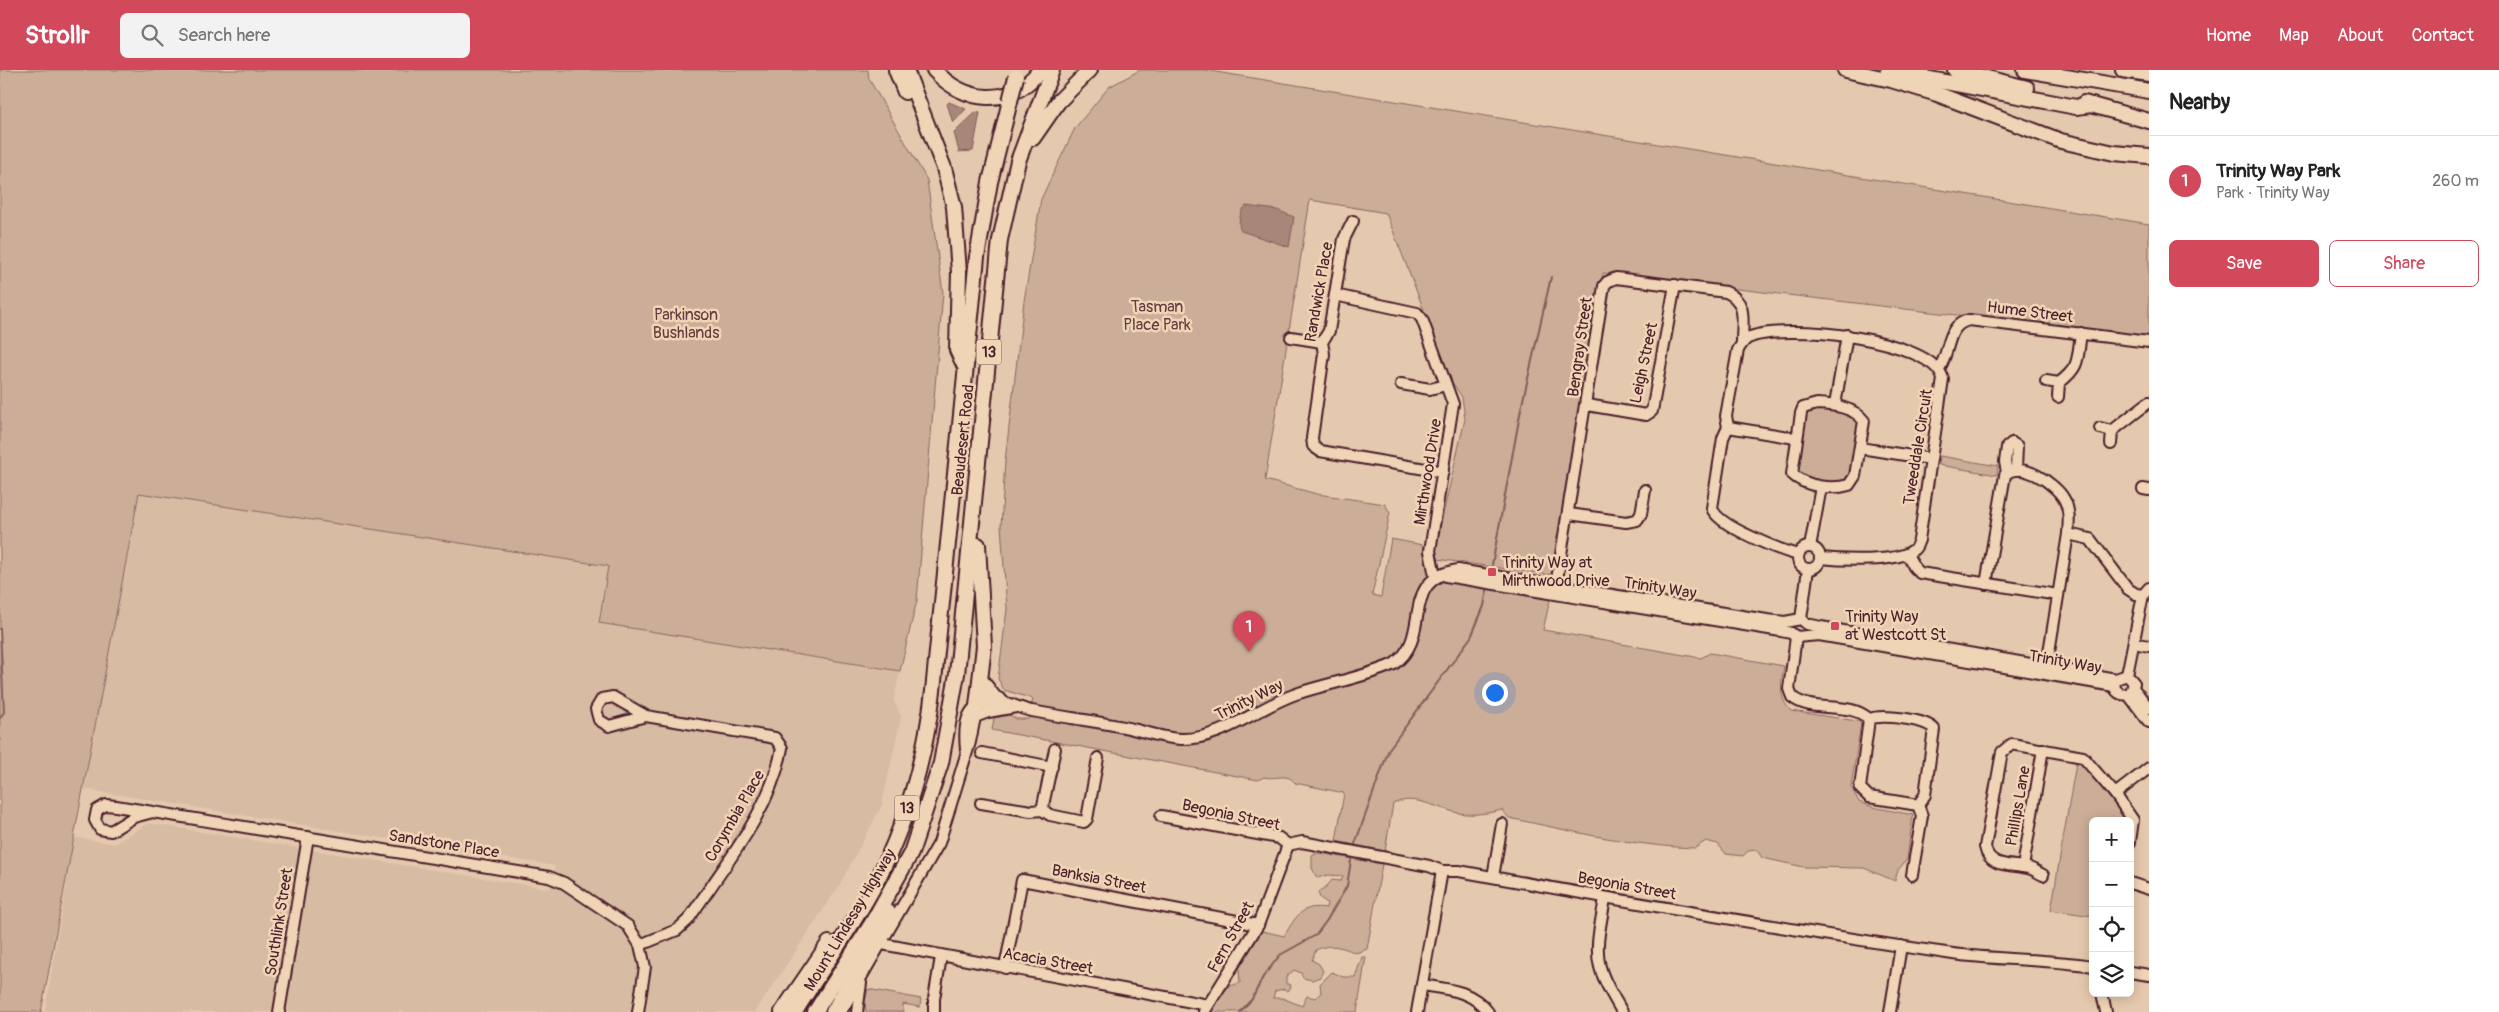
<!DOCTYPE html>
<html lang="en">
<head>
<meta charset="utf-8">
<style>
  body { margin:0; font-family:Pangolin,sans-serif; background:#f2f2f2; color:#222 }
  .controls { position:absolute; right:15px; bottom:15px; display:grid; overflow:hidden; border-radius:8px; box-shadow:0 2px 12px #0003 }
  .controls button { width:45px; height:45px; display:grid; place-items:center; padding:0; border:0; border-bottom:1px solid #e0e0e0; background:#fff; color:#222; font:25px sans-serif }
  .you { position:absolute; left:1494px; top:622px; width:18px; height:18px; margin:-12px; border:4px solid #fff; border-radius:50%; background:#1a73e8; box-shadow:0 0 0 8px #1a73e833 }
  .badge { display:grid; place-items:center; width:32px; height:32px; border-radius:50%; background:#d1495b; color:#fff; font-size:16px; font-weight:700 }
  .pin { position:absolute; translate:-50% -41px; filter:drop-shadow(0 1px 2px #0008) }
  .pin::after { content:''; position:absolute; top:26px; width:18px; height:15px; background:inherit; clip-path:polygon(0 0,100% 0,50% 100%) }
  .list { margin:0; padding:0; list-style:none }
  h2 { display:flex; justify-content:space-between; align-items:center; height:65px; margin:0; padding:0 20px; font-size:21px }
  h2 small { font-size:16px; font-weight:400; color:#767676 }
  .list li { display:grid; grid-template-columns:32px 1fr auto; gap:15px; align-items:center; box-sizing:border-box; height:90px; padding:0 20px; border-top:1px solid #e0e0e0 }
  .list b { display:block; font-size:19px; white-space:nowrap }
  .list p { margin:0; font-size:16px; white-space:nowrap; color:#767676 }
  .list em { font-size:16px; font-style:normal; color:#767676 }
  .actions { display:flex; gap:10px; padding:15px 20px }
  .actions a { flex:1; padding:11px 0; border:1px solid #d1495b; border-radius:8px; text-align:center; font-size:18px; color:#d1495b }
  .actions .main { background:#d1495b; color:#fff }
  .icon { flex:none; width:28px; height:28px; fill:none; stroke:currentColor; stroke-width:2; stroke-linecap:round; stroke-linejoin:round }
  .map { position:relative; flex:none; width:2149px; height:942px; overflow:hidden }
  header { display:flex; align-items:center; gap:30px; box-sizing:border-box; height:70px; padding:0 25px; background:#d1495b; color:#fff }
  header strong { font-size:24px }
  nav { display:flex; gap:28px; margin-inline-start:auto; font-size:18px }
  .search { width:350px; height:45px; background:#f2f2f2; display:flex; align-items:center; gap:12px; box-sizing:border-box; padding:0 18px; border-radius:8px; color:#767676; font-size:19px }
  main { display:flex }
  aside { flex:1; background:#fff }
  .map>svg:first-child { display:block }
  .built { fill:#d8bba3 }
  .green { fill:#cbad98; stroke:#8a6662 }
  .water { fill:#a88679; stroke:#825d5a }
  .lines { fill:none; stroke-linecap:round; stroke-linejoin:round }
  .stream { stroke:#825d5a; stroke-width:2 }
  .minor-casing { stroke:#4a1f2b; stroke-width:14 }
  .highway-casing { stroke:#4a1f2b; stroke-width:18 }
  .minor { stroke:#efd4b6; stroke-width:10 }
  .highway { stroke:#efd4b6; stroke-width:14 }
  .highway-bridge-casing { stroke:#4a1f2b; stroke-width:18; stroke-linecap:butt }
  .highway-bridge { stroke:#efd4b6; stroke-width:14 }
  .poi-dot { fill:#d1495b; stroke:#efd4b6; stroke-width:2 }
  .labels { text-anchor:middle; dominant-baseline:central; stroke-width:5; stroke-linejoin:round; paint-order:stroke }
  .shield { fill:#efd4b6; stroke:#7c5555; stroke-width:1 }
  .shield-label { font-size:15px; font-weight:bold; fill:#4a1f2b }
  .street-label { font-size:16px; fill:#4a1f2b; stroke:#efd4b6 }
  .park-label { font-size:16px; fill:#643b41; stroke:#efd4b6 }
  .poi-label { font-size:16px; fill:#4a1f2b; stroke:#efd4b6; text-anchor:start }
</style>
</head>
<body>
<header>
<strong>Strollr</strong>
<div class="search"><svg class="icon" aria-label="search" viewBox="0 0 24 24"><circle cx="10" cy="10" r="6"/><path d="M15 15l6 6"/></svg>Search here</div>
<nav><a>Home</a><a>Map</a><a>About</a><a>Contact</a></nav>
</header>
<main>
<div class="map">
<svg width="2149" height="942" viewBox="0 0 2149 942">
  <rect width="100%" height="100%" fill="#e5c9ae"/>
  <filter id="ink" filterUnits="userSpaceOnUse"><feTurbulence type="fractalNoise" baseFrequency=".02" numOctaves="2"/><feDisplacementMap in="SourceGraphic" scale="10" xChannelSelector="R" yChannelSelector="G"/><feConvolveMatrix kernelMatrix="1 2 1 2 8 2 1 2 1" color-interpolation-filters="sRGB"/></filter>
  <g filter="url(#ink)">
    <path class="built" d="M 139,422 L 609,496 L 599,553 L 900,601 L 894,630 L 901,647 L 882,735 L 839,816 L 755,942 L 45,942 L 74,767 L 115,774 L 148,753 L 550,819 L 555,796 L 83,719 Z"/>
    <g class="green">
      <path d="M 0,0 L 868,0 L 869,9 L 927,110 L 943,223 L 917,530 L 900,601 L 599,553 L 608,496 L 139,423 L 41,942 L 0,942 Z"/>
      <path d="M 1140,0 L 1204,0 L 2149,154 L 2149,268 L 1603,203 L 1555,499 L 1549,505 L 1437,489 L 1435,479 L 1465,349 L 1462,327 L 1452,312 L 1386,143 L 1310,130 L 1265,410 L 1317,424 L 1385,434 L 1390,443 L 1372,525 L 1381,527 L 1391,469 L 1423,475 L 1431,509 L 1449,510 L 1464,515 L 1550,530 L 1543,560 L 1701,588 L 1710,583 L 1784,596 C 1781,613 1778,628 1791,641 L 1857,651 L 1861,653 L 1851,717 L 1859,732 L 1873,737 L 1913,745 L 1907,789 L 1898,800 L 1895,811 L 1864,798 L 1804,797 L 1762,788 L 1757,780 L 1748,781 L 1743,786 L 1726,784 L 1718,774 L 1706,771 L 1695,778 C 1632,776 1571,761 1509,748 L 1502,740 C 1490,743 1472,746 1459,743 C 1437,739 1414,723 1393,734 L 1385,781 L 1336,771 L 1344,723 L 1295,713 C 1288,702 1275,710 1264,707 L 1258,710 L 992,660 L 994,648 L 1009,645 L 1017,649 L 1028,649 L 1033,629 L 1004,620 L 998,609 L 1007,539 L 1001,456 L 1005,391 L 1024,231 L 1041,129 L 1075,58 L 1109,17 Z"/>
      <path d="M 1817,337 L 1852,343 L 1859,353 L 1851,405 C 1842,419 1807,414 1797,402 L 1804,343 Z"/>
      <path d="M 1940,386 L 1998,396 L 1997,405 L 1939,395 Z"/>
      <path d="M 2076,693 L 2081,694 L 2123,744 L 2126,751 L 2093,751 L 2093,846 L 2051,840 Z"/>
      <path d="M 1319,783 L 1382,794 L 1367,879 L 1356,883 C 1343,877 1330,873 1316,880 L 1312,890 L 1319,894 L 1323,901 L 1320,907 L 1312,910 L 1303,908 L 1301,903 L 1294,900 L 1286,907 L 1286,914 L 1290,914 L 1291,917 L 1288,921 L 1284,919 L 1275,921 L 1273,928 L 1282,928 L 1302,936 L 1307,926 L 1315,928 L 1321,923 L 1320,914 L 1332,902 L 1343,907 L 1355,907 L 1362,887 L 1366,887 L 1357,942 L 1209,942 L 1229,916 L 1240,913 L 1239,899 L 1262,861 L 1284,866 C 1296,847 1301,834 1326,838 L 1327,833 L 1320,828 L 1318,822 L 1327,816 L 1332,810 L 1341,811 L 1343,806 L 1328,805 L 1317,808 L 1312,798 L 1312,784 Z"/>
      <path d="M 868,919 L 921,929 L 920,937 L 903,934 L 903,942 L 866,942 L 865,932 Z"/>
    </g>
    <g class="water">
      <path d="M 949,32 L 966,39 L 953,53 L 947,34 Z"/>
      <path d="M 976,42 L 980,43 L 973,81 L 959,82 L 954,63 Z"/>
      <path d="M 1246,136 L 1277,140 L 1294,147 L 1289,177 L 1241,161 C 1237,155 1240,140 1246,136 Z"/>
    </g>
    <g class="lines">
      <g class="stream">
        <path d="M 1492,495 L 1521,339 L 1551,207"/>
        <path d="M 0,559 L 4,642 L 0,648"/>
        <path d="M 1355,774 L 1389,679 L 1471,567 L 1484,536 L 1487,520"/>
        <path d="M 1240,942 L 1252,929 L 1263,907 L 1280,885 L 1316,865 L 1327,850 L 1347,816 L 1351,790"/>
      </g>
      <defs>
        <g id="minor">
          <path d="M 1353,151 L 1344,169 L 1329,261 L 1322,272 L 1324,284 L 1312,368 L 1313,376 L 1320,381 L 1443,402"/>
          <path d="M 1335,225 L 1417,243 L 1422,249 L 1453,334 L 1430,481 L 1435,506"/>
          <path d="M 1291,267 L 1322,272"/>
          <path d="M 1939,299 C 1951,280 1946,255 1969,250 L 2149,272"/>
          <path d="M 2046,311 L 2059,313 L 2058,327"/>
          <path d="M 2059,313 C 2081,296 2077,289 2081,263"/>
          <path d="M 1401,314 L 1430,319 L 1446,315"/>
          <path d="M 1817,334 C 1834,335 1854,337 1864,351 L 1855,406 L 1849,415 C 1832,420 1806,417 1792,404 L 1801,343 L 1803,338 Z"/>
          <path d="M 1587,335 L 1646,345 L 1652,341 L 1675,215"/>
          <path d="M 1835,335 L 1847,265"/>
          <path d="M 1728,357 L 1795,368"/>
          <path d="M 2100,358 L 2112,361 L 2111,374"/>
          <path d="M 2112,361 L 2149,332"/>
          <path d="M 1860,378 L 1931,389"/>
          <path d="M 2007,402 L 2005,392 L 2007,377 L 2012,373 L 2017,376 L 2016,400"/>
          <path d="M 2143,419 L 2149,420"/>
          <path d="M 1569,444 L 1626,452 L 1637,450 L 1641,444 L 1645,420"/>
          <path d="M 2068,464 L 2090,469 L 2128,519 L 2136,524 L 2143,525"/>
          <path d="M 1810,477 L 1821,417"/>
          <circle cx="1809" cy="488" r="11"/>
          <path d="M 1907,484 L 1914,497 L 1920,503 L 2058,525"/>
          <path d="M 1798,485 C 1780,480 1717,456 1712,438 L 1723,368 L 1728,357 L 1726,346 L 1738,280 C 1741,275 1743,271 1748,268 C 1782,252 1933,268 1943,309 L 1919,470 C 1917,474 1917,478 1913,480 C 1898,493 1840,490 1820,488"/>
          <path d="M 1446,506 L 1781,561 L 1791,563 L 1796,567 L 1819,565 L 2114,616"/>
          <path d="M 1986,514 L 2005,405 C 2020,389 2056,414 2064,429 C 2070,440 2069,452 2068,464 L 2046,601"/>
          <path d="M 1555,522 L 1604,216 L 1607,212 L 1616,208 L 1726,222 C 1748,232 1742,251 1742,272"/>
          <path d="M 1801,549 L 1808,499"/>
          <path d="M 1796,567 L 1789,619 L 1792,627 C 1813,644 1849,630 1869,649"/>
          <path d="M 2134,573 L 2149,576"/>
          <path d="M 2127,605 L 2143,525 L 2149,518"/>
          <path d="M 2134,619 L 2149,638"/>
          <path d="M 2128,624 L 2149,652"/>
          <path d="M 975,647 L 988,642 L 1016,637"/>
          <path d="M 1869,649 L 1860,718 L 1869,727 L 1918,735 L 1922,746 L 1912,805"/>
          <path d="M 1869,649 C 1882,644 1925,649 1934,659 L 1925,725 L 1918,735"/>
          <path d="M 966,680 C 964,660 964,636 988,632 C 1003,629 1018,638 1032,641 C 1061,647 1089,650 1118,656 C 1139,659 1159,668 1181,669 C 1221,670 1258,637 1296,624 C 1328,613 1363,608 1394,594 C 1434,566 1397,510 1458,500 L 1767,550 L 1785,552 L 1801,549 L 1807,554 L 1821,557 L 2116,609 L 2127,605 L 2134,613 L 2131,622 C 2124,627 2117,624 2114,616 L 2116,609"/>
          <path d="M 982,683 L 1052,697"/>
          <path d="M 2115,724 L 2133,750 L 2130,772"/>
          <path d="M 981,733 L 1031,741 L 1042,740 L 1050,745 L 1084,752 L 1087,749 L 1098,688"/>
          <path d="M 1042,740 L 1055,679"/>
          <path d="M 153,742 L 134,747 L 111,761 L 100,759 L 95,750 L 97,740 L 106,735 L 116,736 L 549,807 L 564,813 L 628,856 L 640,875 L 645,897 L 638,942"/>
          <path d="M 1161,746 L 1279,768 L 1288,775 L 1302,772 L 1429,796 L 1442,801 L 1459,801 C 1623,831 1788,860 1953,884 C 1999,890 2046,889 2093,896"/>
          <path d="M 2023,797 L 2043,679"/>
          <path d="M 2043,805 C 2038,803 2034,799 2028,798 C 2011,794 1989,798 1985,777 L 2002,682 L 2012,674 L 2083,687 L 2115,724 L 2149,698"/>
          <path d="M 1493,807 L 1502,754"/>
          <path d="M 2130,813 L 2149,819"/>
          <path d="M 1605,828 C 1602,849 1594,876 1600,897 C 1604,913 1614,927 1622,942"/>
          <path d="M 882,874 L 1208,935"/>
          <path d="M 640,875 L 677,860 L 688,850 C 723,797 771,741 782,678 L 775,668 L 646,646 L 613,627 L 602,629 L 596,639 L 599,650 L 609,656 L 646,646"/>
          <path d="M 1005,898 L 1022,810 L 1258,855"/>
          <path d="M 2130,902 L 2149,905"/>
          <path d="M 1422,915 C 1447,919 1472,920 1488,942"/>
          <path d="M 2102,923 L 2106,942"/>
          <path d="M 279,942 L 308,767"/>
          <path d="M 841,942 L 939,773 L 970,672 L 977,637"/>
          <path d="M 857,942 L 861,913"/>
          <path d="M 934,942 L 934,929 L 941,887"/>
          <path d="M 1204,942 L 1258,855 L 1288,775"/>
          <path d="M 1417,942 L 1442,801"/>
          <path d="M 1890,942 L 1901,876"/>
        </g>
        <g id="highway">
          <path d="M 896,0 L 905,22"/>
          <path d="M 906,0 L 944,98 L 954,137 L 959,202 L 957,280 L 964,295"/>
          <path d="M 934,0 C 964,33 1010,39 1040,0"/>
          <path d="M 1845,0 L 1891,10 L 1937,24 L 2061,71 L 2114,83 L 2149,86"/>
          <path d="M 1955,0 L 2027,18"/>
          <path d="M 2025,0 L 2149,21"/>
          <path d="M 2123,0 L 2149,4"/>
          <path d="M 1888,1 L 2076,37 L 2092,35"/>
          <path d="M 2084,33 L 2149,51"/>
          <path d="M 1033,68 L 1058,32 L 1090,0"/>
          <path d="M 982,612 L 994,628 L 1000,631"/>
          <path d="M 977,636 L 984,576 L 978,475"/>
          <path d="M 782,942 L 829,873"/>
          <path d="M 795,942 C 820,901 849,862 872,820 C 905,758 925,691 933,621 L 977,187 L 990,112 L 1010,31"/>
          <path d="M 815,942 L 872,853 L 911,783 L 941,693 L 957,604 L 1000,170 L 1018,91 L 1052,0"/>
          <path d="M 833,942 L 888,842"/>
        </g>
      </defs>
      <use href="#minor" class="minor-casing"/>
      <use href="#highway" class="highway-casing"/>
      <use href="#minor" class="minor"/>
      <use href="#highway" class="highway"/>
      <defs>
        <path id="highway-bridge" d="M 1010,31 L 1016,7"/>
      </defs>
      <use href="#highway-bridge" class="highway-bridge-casing"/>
      <use href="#highway-bridge" class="highway-bridge"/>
    </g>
  </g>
  <g class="poi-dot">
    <rect x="1487" y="497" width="10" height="10" rx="2.5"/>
    <rect x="1830" y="551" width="10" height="10" rx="2.5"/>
  </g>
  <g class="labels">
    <g class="shield">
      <rect x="976.5" y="269.5" width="25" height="25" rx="4"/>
      <rect x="894.5" y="725.5" width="25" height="25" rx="4"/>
    </g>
    <g class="shield-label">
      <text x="989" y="282">13</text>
      <text x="907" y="738">13</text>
    </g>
    <g class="street-label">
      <text transform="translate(1319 222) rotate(-80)">Randwick Place</text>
      <text transform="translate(2030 242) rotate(7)">Hume Street</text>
      <text transform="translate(1580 277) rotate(-82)">Bengray Street</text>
      <text transform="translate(1644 293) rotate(-78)">Leigh Street</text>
      <text transform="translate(963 370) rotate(-84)">Beaudesert Road</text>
      <text transform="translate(1918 377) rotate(-81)">Tweeddale Circuit</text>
      <text transform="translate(1428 402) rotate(-81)">Mirthwood Drive</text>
      <text transform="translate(1660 518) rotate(9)">Trinity Way</text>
      <text transform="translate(2065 592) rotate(10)">Trinity Way</text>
      <text transform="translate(1249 630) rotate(-26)">Trinity Way</text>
      <text transform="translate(2018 736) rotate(-80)">Phillips Lane</text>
      <text transform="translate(1231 745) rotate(12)">Begonia Street</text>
      <text transform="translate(735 746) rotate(-60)">Corymbia Place</text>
      <text transform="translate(444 774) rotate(9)">Sandstone Place</text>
      <text transform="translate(1099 809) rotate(11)">Banksia Street</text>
      <text transform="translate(1627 816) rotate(10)">Begonia Street</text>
      <text transform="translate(850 850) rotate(-59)">Mount Lindesay Highway</text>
      <text transform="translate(279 852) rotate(-81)">Southlink Street</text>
      <text transform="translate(1231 867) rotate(-61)">Fern Street</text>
      <text transform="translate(1048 891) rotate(10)">Acacia Street</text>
    </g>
    <g class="park-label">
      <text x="1157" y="237">Tasman<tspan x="1157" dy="18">Place Park</tspan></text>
      <text x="686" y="245">Parkinson<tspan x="686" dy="18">Bushlands</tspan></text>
    </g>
    <g class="poi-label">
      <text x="1502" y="493">Trinity Way at<tspan x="1502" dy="18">Mirthwood Drive</tspan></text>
      <text x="1845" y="547">Trinity Way<tspan x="1845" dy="18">at Westcott St</tspan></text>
    </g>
  </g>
</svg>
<div class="controls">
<button>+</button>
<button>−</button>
<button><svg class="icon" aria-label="locate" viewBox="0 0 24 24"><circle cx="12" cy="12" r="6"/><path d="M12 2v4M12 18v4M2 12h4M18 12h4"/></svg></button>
<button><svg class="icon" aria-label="layers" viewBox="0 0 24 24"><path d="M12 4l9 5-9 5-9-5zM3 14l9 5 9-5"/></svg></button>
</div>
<div class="you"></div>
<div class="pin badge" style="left:1249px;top:582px">1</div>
</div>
<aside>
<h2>Nearby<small></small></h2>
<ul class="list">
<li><span class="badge">1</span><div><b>Trinity Way Park</b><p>Park · Trinity Way</p></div><em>260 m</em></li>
</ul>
<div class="actions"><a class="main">Save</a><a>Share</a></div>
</aside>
</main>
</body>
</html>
